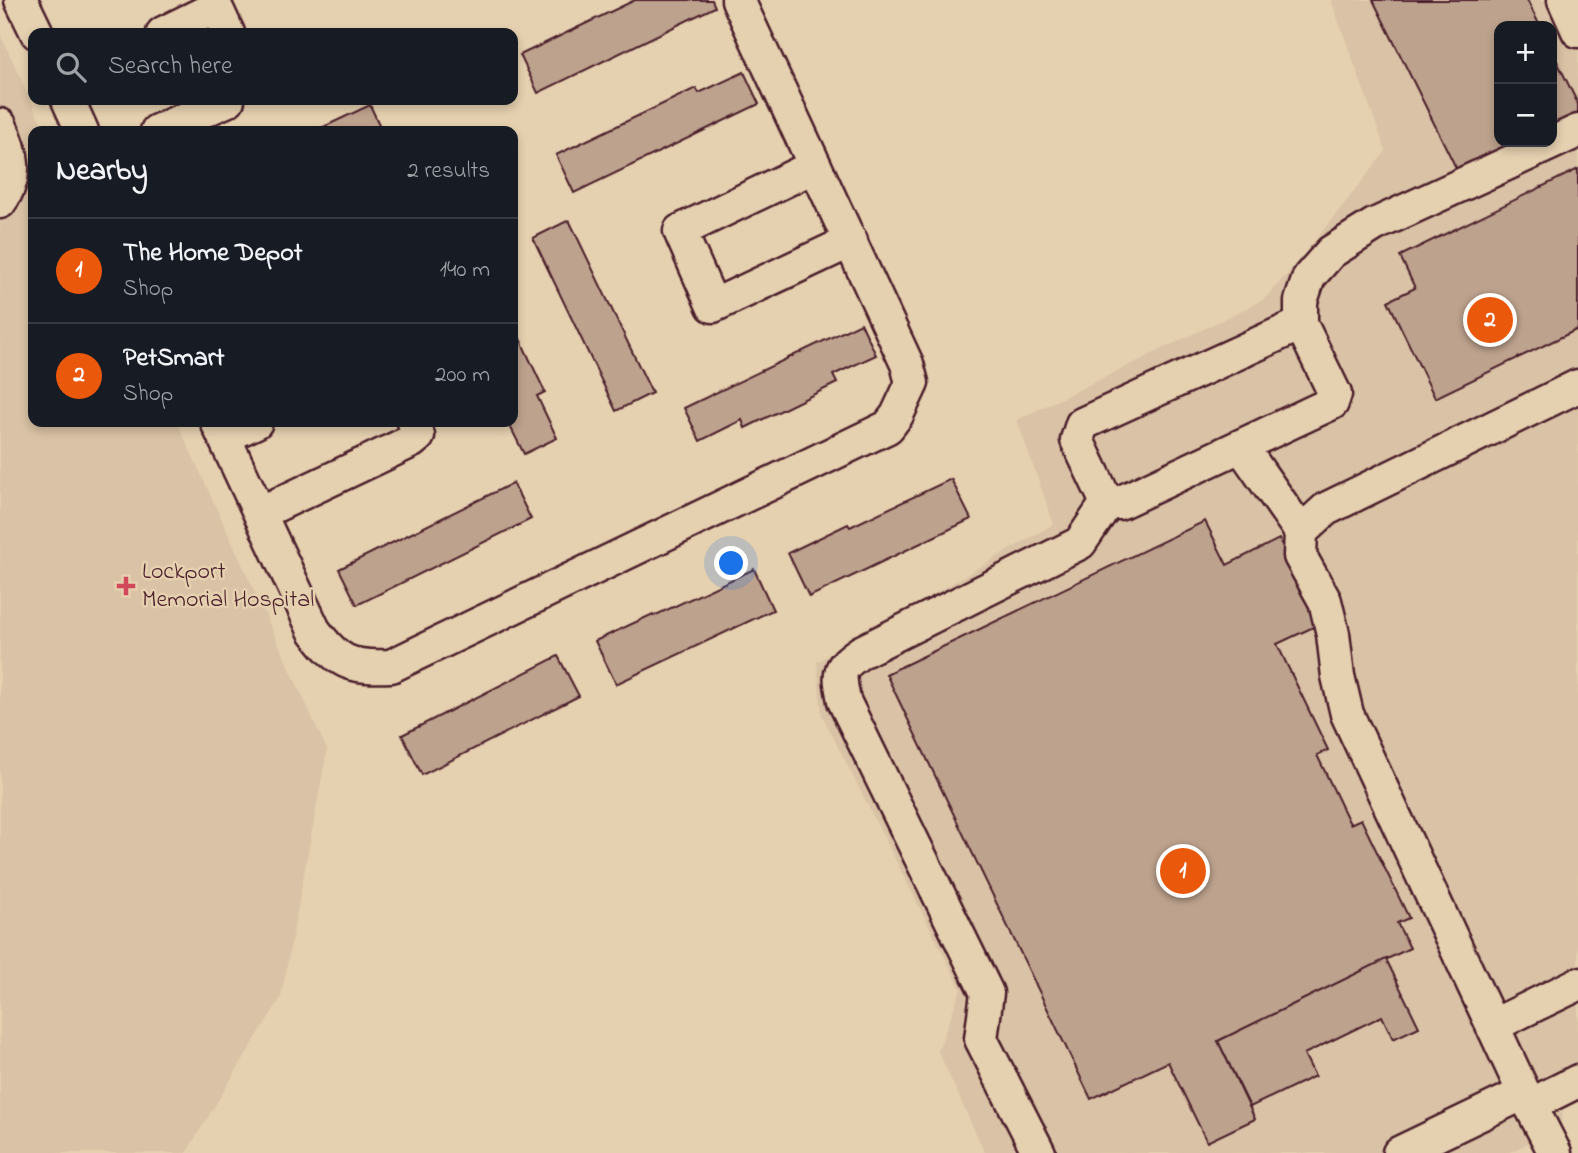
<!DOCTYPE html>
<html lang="en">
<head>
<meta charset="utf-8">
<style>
  body { margin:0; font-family:"Indie Flower",sans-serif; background:#20242c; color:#f1f3f6 }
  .controls { position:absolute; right:21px; top:21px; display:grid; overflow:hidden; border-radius:14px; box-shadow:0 4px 10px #0003 }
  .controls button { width:63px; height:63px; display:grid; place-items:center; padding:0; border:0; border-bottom:2px solid #363941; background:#171b24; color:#f1f3f6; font:35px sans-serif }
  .you { position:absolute; left:732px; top:564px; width:24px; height:24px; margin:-18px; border:5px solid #fff; border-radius:50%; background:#1a73e8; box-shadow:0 0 0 10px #1a73e833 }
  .badge { display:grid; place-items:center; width:46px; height:46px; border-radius:50%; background:#ea580c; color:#fff; font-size:23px; font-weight:700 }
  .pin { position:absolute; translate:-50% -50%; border:4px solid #fff; box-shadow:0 2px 7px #0006 }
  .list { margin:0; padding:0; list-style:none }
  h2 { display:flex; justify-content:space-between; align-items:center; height:91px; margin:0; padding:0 28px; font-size:30px }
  h2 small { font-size:23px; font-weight:400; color:#9ea1a6 }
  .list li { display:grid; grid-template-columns:46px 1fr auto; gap:21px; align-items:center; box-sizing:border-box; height:105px; padding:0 28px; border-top:2px solid #363941 }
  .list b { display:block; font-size:26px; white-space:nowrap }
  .list p { margin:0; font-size:23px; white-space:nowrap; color:#9ea1a6 }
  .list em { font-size:23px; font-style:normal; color:#9ea1a6 }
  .icon { flex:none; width:38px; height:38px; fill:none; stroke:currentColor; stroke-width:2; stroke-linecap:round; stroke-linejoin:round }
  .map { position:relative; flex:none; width:1578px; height:1153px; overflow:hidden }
  .search { position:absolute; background:#171b24; box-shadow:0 4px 10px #0003; left:28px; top:28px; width:490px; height:77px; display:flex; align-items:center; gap:18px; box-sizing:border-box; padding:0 24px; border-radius:14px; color:#9ea1a6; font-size:26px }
  .panel { position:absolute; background:#171b24; box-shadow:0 4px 10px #0003; left:28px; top:126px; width:490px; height:301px; border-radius:14px }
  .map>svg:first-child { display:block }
  .built { fill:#d9c2a5; fill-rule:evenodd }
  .building { fill:#bda28d; stroke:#4a1f2b; stroke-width:2 }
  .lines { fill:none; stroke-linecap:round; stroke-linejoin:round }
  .minor-casing { stroke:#4a1f2b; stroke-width:37 }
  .minor { stroke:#e5d0af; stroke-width:32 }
  .poi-dot { fill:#d1495b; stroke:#e5d0af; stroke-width:2.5 }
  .labels { text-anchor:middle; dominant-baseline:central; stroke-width:5; stroke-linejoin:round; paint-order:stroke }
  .poi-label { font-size:24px; fill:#4a1f2b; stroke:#e5d0af; text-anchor:start }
</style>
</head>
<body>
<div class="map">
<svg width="1578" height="1153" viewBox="0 0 1578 1153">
  <rect width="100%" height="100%" fill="#e5d0af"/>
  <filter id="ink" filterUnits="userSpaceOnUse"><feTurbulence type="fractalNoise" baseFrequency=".0143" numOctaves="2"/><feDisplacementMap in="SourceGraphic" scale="14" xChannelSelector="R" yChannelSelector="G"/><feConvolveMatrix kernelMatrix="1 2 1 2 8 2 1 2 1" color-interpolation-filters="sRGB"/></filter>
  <g filter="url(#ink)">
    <g class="built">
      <path d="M 1331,0 L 1578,0 L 1578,1093 L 1563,1100 L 1561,1127 L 1508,1153 L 985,1153 L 938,1051 L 961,989 L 822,715 L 817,662 L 1054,524 L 1017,420 L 1263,300 L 1295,266 L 1386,151 ZM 1499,26 L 1552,26 L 1552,142 L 1499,142 Z"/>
      <path d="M 0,34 L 45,131 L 33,131 L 33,422 L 177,422 L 327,750 L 281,997 L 186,1153 L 0,1153 Z"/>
    </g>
    <g class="building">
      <path d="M 635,0 L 712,0 L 715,7 L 538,93 L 520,55 Z"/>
      <path d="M 1373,0 L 1527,0 L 1540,26 L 1499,26 L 1499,142 L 1526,142 L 1459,174 Z"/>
      <path d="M 1552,51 L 1578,104 L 1578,116 L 1552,129 Z"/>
      <path d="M 744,72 L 759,104 L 574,193 L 556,155 L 696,88 L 699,93 Z"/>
      <path d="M 370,105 L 382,131 L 315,131 Z"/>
      <path d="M 1578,169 L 1578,329 L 1435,398 L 1388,301 L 1415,288 L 1400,256 Z"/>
      <path d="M 569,220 L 652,393 L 616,411 L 533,238 Z"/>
      <path d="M 861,323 L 876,355 L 833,375 L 837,383 L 745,428 L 742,420 L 700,441 L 684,408 Z"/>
      <path d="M 513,324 L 545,392 L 537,396 L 557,438 L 524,454 L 508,422 L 513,422 Z"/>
      <path d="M 951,479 L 971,519 L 809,597 L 788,553 L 848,524 L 850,527 Z"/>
      <path d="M 513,483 L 531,519 L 357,605 L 339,569 Z"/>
      <path d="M 1205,521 L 1227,565 L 1279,539 L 1320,624 L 1277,644 L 1328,750 L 1317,755 L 1350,824 L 1361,819 L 1409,918 L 1397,923 L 1410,948 L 1218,1041 L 1255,1119 L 1207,1142 L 1168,1062 L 1091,1099 L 886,674 Z"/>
      <path d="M 754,569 L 773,610 L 616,684 L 595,641 L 653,614 L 654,616 Z"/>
      <path d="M 558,656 L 579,696 L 422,775 L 402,735 Z"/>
      <path d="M 1386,959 L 1419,1027 L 1393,1039 L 1382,1016 L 1304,1054 L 1315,1076 L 1250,1107 L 1218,1041 Z"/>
    </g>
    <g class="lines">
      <defs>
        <g id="minor">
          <path d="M 21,0 L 37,33"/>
          <path d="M 1564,0 L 1578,31"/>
          <path d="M 163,33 L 216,7 L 228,33"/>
          <path d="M 68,100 L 82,131"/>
          <path d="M 0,125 C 13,152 19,176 0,202"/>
          <path d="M 157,131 L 228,100"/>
          <path d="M 815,166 L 680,231 L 713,306 L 851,241"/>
          <path d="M 1301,324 L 1082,424 L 1077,440 L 1107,503 L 1119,503 L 1332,403 L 1335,394 L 1301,324 L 1301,301 L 1309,277 L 1331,252 L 1374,225 L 1578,131"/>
          <path d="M 217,422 L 314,630 C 338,663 350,668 391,666 L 888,427 L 897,415 L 912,383 L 907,364 L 738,0"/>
          <path d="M 224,437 L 256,422"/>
          <path d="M 1241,446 L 1301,532"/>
          <path d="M 260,513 L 412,441 L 418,436 L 414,422"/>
          <path d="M 1492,1026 L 1578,984"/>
          <path d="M 1530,1105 L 1578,1081"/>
          <path d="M 1039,1153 L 981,1039 L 987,993 L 844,701 C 839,673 836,669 861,652 L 1080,543 L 1107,503"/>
          <path d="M 1399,1153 L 1524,1093"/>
          <path d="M 1555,1153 L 1524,1093 L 1347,714 L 1338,676 L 1333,634 L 1325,601 L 1300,556 L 1301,532 L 1326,509 L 1578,386"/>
        </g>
      </defs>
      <use href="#minor" class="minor-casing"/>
      <use href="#minor" class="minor"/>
    </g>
  </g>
  <path class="poi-dot" d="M122.5 575.5h7v7h7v7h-7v7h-7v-7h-7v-7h7z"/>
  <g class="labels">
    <g class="poi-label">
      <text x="142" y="572">Lockport<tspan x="142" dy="28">Memorial Hospital</tspan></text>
    </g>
  </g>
</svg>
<div class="controls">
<button>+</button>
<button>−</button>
</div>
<div class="you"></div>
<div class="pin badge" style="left:1183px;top:871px">1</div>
<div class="pin badge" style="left:1490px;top:320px">2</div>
<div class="search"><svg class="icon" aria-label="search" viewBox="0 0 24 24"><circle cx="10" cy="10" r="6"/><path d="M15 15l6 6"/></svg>Search here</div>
<section class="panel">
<h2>Nearby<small>2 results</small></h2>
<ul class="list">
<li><span class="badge">1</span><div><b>The Home Depot</b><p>Shop</p></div><em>140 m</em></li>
<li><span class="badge">2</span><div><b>PetSmart</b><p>Shop</p></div><em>200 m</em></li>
</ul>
</section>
</div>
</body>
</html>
